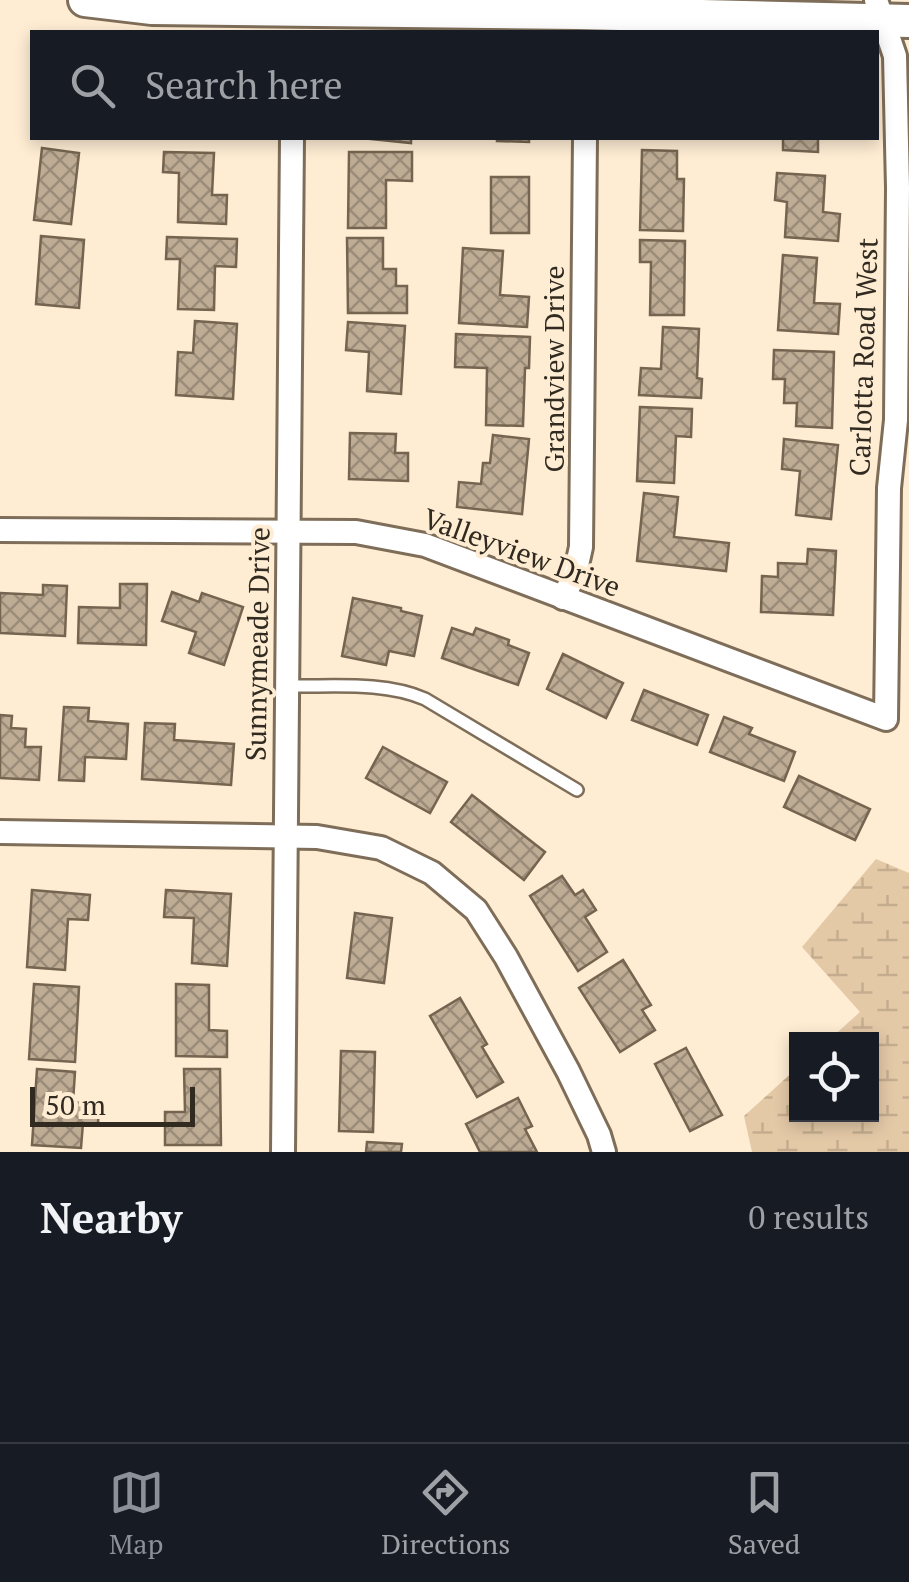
<!DOCTYPE html>
<html lang="en">
<head>
<meta charset="utf-8">
<style>
  body { margin:0; font-family:"PT Serif",serif; background:#242831; color:#f1f3f6 }
  .controls { position:absolute; right:30px; bottom:30px; display:grid; overflow:hidden; border-radius:0px; box-shadow:0 5px 15px #0003 }
  .controls button { width:90px; height:90px; display:grid; place-items:center; padding:0; border:0; border-bottom:2px solid #363941; background:#171b24; color:#f1f3f6; font:50px sans-serif }
  .scale { position:absolute; left:30px; bottom:25px; width:165px; box-sizing:border-box; padding-left:10px; border:5px solid #302a20; border-top:0; font-size:28px; line-height:35px; white-space:nowrap; color:#302a20; -webkit-text-stroke:8px #feecd3; paint-order:stroke }
  .list { margin:0; padding:0; list-style:none }
  h2 { display:flex; justify-content:space-between; align-items:center; height:130px; margin:0; padding:0 40px; font-size:42px }
  h2 small { font-size:32px; font-weight:400; color:#9ea1a6 }
  .icon { flex:none; width:55px; height:55px; fill:none; stroke:currentColor; stroke-width:2; stroke-linecap:round; stroke-linejoin:round }
  .map { position:relative; flex:none; width:909px; height:1152px; overflow:hidden }
  .search { position:absolute; background:#171b24; box-shadow:0 5px 15px #0003; left:30px; right:30px; top:30px; height:110px; display:flex; align-items:center; gap:25px; box-sizing:border-box; padding:0 35px; border-radius:0px; color:#9ea1a6; font-size:38px }
  .sheet { height:290px; background:#171b24 }
  nav { display:flex; justify-content:space-around; align-items:center; box-sizing:border-box; height:140px; border-top:2px solid #363941; background:#171b24; font-size:28px; color:#9ea1a6 }
  nav a { display:grid; justify-items:center; gap:5px }
  nav .on { color:#8c9099 }
  .map>svg:first-child { display:block }
  .wetland { fill:url(#wetland-marsh) }
  .building { fill:url(#building-cross-hatch); stroke:#756550; stroke-width:2.5 }
  .lines { fill:none; stroke-linecap:round; stroke-linejoin:round }
  .lane-casing { stroke:#7e6d58; stroke-width:16 }
  .street-casing { stroke:#7e6d58; stroke-width:28 }
  .secondary-casing { stroke:#7e6d58; stroke-width:38 }
  .lane { stroke:#fff; stroke-width:11 }
  .street { stroke:#fff; stroke-width:22 }
  .secondary { stroke:#fff; stroke-width:32 }
  .labels { text-anchor:middle; dominant-baseline:central; stroke-width:8; stroke-linejoin:round; paint-order:stroke }
  .street-label { font-size:28px; fill:#302a20; stroke:#feecd3 }
</style>
</head>
<body>
<div class="map">
<svg width="909" height="1152" viewBox="0 0 909 1152">
  <defs>
    <pattern id="wetland-marsh" width="20" height="14" patternUnits="userSpaceOnUse" patternTransform="scale(2.5)"><rect width="20" height="14" fill="#e4c9a7"/><path d="M1 5h8M5 5V1M11 12h8M15 12V8" fill="none" stroke="#c4ad8f"/></pattern>
    <pattern id="building-cross-hatch" width="8" height="8" patternUnits="userSpaceOnUse" patternTransform="scale(2.5)"><rect width="8" height="8" fill="#beac95"/><path d="M0 0l8 8M0 8l8-8" fill="none" stroke="#9b8c79"/></pattern>
  </defs>
  <rect width="100%" height="100%" fill="#feecd3"/>
  <path class="wetland" d="M 876,859 L 909,873 L 909,1152 L 752,1152 L 744,1116 L 796,1069 L 796,1114 L 872,1114 L 872,1040 L 830,1039 L 860,1012 L 802,947 Z"/>
  <g class="building">
    <path d="M 361,138 L 411,138 L 411,143 Z"/>
    <path d="M 497,138 L 529,138 L 529,142 L 497,141 Z"/>
    <path d="M 783,138 L 818,138 L 818,152 L 783,150 Z"/>
    <path d="M 42,148 L 79,153 L 71,224 L 34,220 Z"/>
    <path d="M 642,150 L 677,151 L 677,179 L 684,179 L 683,231 L 640,230 Z"/>
    <path d="M 164,152 L 214,153 L 212,195 L 227,195 L 226,224 L 178,222 L 179,173 L 163,172 Z"/>
    <path d="M 349,152 L 412,152 L 412,181 L 386,180 L 386,228 L 348,228 Z"/>
    <path d="M 777,173 L 825,176 L 823,212 L 840,214 L 838,241 L 785,237 L 787,202 L 775,200 Z"/>
    <rect x="491" y="177" width="38" height="56"/>
    <path d="M 41,236 L 84,240 L 79,308 L 36,304 Z"/>
    <path d="M 167,237 L 237,239 L 236,267 L 215,266 L 214,310 L 178,309 L 180,259 L 166,259 Z"/>
    <path d="M 347,238 L 383,238 L 383,269 L 396,269 L 396,286 L 407,286 L 407,313 L 348,313 Z"/>
    <path d="M 640,240 L 685,241 L 684,315 L 650,315 L 651,262 L 640,262 Z"/>
    <path d="M 463,248 L 503,251 L 500,295 L 529,297 L 527,327 L 459,323 Z"/>
    <path d="M 783,255 L 817,258 L 814,303 L 840,304 L 838,334 L 778,330 Z"/>
    <path d="M 195,321 L 237,324 L 233,399 L 176,395 L 178,352 L 193,353 Z"/>
    <path d="M 348,322 L 405,326 L 401,394 L 367,391 L 369,352 L 346,350 Z"/>
    <path d="M 663,327 L 699,329 L 697,378 L 702,379 L 701,398 L 639,395 L 641,368 L 661,369 Z"/>
    <path d="M 456,334 L 530,337 L 529,368 L 525,368 L 523,426 L 486,425 L 487,368 L 455,367 Z"/>
    <path d="M 774,350 L 834,352 L 832,428 L 796,426 L 797,403 L 784,403 L 785,379 L 773,379 Z"/>
    <path d="M 640,407 L 692,409 L 691,437 L 676,436 L 674,483 L 637,481 Z"/>
    <path d="M 350,433 L 396,434 L 395,453 L 408,453 L 408,481 L 349,479 Z"/>
    <path d="M 493,435 L 529,439 L 522,514 L 457,507 L 459,482 L 481,484 L 483,463 L 490,463 Z"/>
    <path d="M 784,439 L 838,445 L 831,519 L 796,515 L 800,471 L 782,469 Z"/>
    <path d="M 644,493 L 678,497 L 674,537 L 729,543 L 726,571 L 637,561 Z"/>
    <path d="M 808,549 L 836,551 L 833,615 L 761,612 L 762,576 L 778,577 L 778,563 L 807,564 Z"/>
    <path d="M 120,584 L 147,584 L 146,645 L 78,643 L 79,607 L 120,608 Z"/>
    <path d="M 43,585 L 67,586 L 65,636 L 0,633 L 0,593 L 43,595 Z"/>
    <path d="M 172,592 L 199,602 L 202,593 L 243,607 L 224,665 L 189,653 L 196,632 L 162,621 Z"/>
    <path d="M 353,598 L 401,608 L 401,611 L 422,616 L 414,656 L 389,651 L 386,665 L 342,656 Z"/>
    <path d="M 452,628 L 473,635 L 476,628 L 509,640 L 508,645 L 529,653 L 518,685 L 442,658 Z"/>
    <path d="M 563,654 L 623,683 L 606,718 L 547,689 Z"/>
    <path d="M 644,690 L 708,715 L 697,745 L 632,720 Z"/>
    <path d="M 64,707 L 89,708 L 88,721 L 128,724 L 126,759 L 85,757 L 84,781 L 59,780 Z"/>
    <path d="M 0,715 L 12,716 L 11,728 L 26,729 L 25,747 L 41,747 L 39,780 L 0,778 Z"/>
    <path d="M 724,717 L 752,728 L 749,734 L 795,752 L 784,781 L 710,752 Z"/>
    <path d="M 145,723 L 175,724 L 174,740 L 234,744 L 231,785 L 142,779 Z"/>
    <path d="M 383,747 L 447,782 L 430,813 L 366,778 Z"/>
    <path d="M 799,776 L 870,809 L 855,840 L 784,807 Z"/>
    <path d="M 472,795 L 545,852 L 524,880 L 451,822 Z"/>
    <path d="M 562,876 L 575,895 L 583,890 L 596,910 L 585,917 L 607,952 L 578,971 L 530,896 Z"/>
    <path d="M 32,890 L 90,895 L 88,920 L 68,919 L 65,970 L 27,967 Z"/>
    <path d="M 166,890 L 231,894 L 227,966 L 192,963 L 194,918 L 164,917 Z"/>
    <path d="M 355,913 L 392,918 L 384,983 L 347,978 Z"/>
    <path d="M 623,960 L 651,1005 L 642,1010 L 655,1030 L 620,1052 L 579,988 Z"/>
    <path d="M 34,984 L 79,987 L 75,1062 L 29,1059 Z"/>
    <path d="M 176,984 L 209,985 L 209,1030 L 227,1031 L 227,1057 L 176,1056 Z"/>
    <path d="M 460,998 L 487,1044 L 482,1047 L 503,1082 L 477,1097 L 430,1016 Z"/>
    <path d="M 686,1048 L 722,1115 L 690,1131 L 655,1064 Z"/>
    <path d="M 341,1051 L 375,1052 L 373,1132 L 339,1131 Z"/>
    <path d="M 37,1069 L 75,1072 L 73,1102 L 99,1104 L 98,1124 L 83,1123 L 81,1148 L 32,1145 Z"/>
    <path d="M 184,1069 L 220,1069 L 221,1145 L 165,1145 L 165,1112 L 185,1112 Z"/>
    <path d="M 518,1098 L 532,1126 L 525,1129 L 537,1152 L 480,1152 L 466,1124 Z"/>
    <path d="M 367,1142 L 402,1144 L 401,1152 L 366,1152 Z"/>
  </g>
  <g class="lines">
    <defs>
      <path id="lane" d="M 287,686 C 332,687 383,681 425,699 L 577,790"/>
      <g id="street">
        <path d="M 0,530 L 356,532 L 425,545 L 886,719 L 889,488 L 896,420 L 898,188 L 895,56 L 876,0"/>
        <path d="M 563,598 L 575,574 L 581,547 L 585,138"/>
        <path d="M 0,832 L 317,837 L 381,848 L 432,873 L 476,910 L 506,957 L 568,1071 L 599,1135 L 604,1152"/>
        <path d="M 283,1152 L 292,138"/>
      </g>
      <path id="secondary" d="M 85,0 L 152,8 L 578,13 L 909,21"/>
    </defs>
    <use href="#lane" class="lane-casing"/>
    <use href="#street" class="street-casing"/>
    <use href="#secondary" class="secondary-casing"/>
    <use href="#lane" class="lane"/>
    <use href="#street" class="street"/>
    <use href="#secondary" class="secondary"/>
  </g>
  <g class="labels">
    <g class="street-label">
      <text transform="translate(863 357) rotate(-88)">Carlotta Road West</text>
      <text transform="translate(553 369) rotate(-90)">Grandview Drive</text>
      <text transform="translate(522 552) rotate(20)">Valleyview Drive</text>
      <text transform="translate(257 644) rotate(-89)">Sunnymeade Drive</text>
    </g>
  </g>
</svg>
<div class="controls">
<button><svg class="icon" aria-label="locate" viewBox="0 0 24 24"><circle cx="12" cy="12" r="6"/><path d="M12 2v4M12 18v4M2 12h4M18 12h4"/></svg></button>
</div>
<div class="scale">50 m</div>
<div class="search"><svg class="icon" aria-label="search" viewBox="0 0 24 24"><circle cx="10" cy="10" r="6"/><path d="M15 15l6 6"/></svg>Search here</div>
</div>
<section class="sheet">
<h2>Nearby<small>0 results</small></h2>
<ul class="list">
</ul>
</section>
<nav>
<a class="on"><svg class="icon" aria-label="map" viewBox="0 0 24 24"><path d="M3 6l6-2 6 2 6-2v14l-6 2-6-2-6 2zM9 4v14M15 6v14"/></svg>Map</a>
<a><svg class="icon" aria-label="directions" viewBox="0 0 24 24"><path d="M12 3l9 9-9 9-9-9zM9 14v-3h6M13 9l2 2-2 2"/></svg>Directions</a>
<a><svg class="icon" aria-label="saved" viewBox="0 0 24 24"><path d="M7 4h10v16l-5-4-5 4z"/></svg>Saved</a>
</nav>
</body>
</html>
